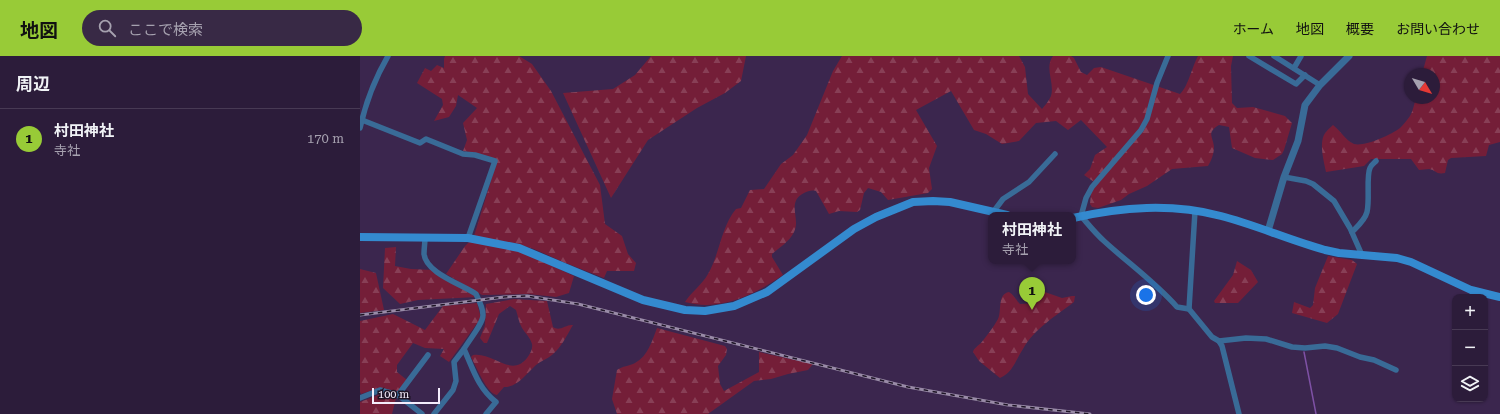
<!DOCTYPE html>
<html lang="ja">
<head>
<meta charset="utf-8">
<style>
  body { margin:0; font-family:"Roboto Serif","Noto Sans JP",serif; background:#382945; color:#f1f3f6 }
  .controls { position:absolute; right:12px; bottom:12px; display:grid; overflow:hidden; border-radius:8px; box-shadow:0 1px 3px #0004 }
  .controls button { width:36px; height:36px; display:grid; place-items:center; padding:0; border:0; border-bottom:1px solid #483a54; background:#2c1c3a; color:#f1f3f6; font:20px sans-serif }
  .compass { position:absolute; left:1044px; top:12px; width:36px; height:36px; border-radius:50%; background:#2c1c3a; box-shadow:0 1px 3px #0004; rotate:128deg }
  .scale { position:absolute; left:12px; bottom:10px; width:68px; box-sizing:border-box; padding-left:4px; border:2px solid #f4edfc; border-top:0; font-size:11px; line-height:14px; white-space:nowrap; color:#f4edfc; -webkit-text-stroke:3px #1e1526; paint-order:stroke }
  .you { position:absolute; left:786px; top:239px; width:14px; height:14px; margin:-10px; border:3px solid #fff; border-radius:50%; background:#1a73e8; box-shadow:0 0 0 6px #1a73e833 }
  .badge { display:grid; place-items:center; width:26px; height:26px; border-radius:50%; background:#98cb37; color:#111; font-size:13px; font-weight:700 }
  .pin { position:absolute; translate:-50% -33px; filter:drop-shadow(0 1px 2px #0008) }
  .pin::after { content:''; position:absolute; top:21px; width:14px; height:12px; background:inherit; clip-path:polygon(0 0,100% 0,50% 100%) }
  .popup { position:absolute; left:628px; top:156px; width:88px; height:52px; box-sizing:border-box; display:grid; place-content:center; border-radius:8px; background:#2c1c3a; filter:drop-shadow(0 1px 3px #0005); font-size:13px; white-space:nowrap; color:#a6a1af }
  .popup b { font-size:15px; color:#f1f3f6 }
  .popup::after { content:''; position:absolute; left:50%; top:100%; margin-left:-8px; border:8px solid transparent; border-top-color:#2c1c3a }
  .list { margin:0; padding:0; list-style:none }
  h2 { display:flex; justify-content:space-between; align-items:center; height:52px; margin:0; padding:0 16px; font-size:17px }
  h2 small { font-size:13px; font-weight:400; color:#a6a1af }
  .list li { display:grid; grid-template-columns:26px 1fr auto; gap:12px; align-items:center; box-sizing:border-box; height:60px; padding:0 16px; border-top:1px solid #483a54 }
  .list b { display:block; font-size:15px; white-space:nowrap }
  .list p { margin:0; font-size:13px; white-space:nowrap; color:#a6a1af }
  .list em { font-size:13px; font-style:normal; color:#a6a1af }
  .icon { flex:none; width:22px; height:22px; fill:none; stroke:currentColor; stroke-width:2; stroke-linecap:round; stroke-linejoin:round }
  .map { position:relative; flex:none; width:1140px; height:358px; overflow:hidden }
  header { display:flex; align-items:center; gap:24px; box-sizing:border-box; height:56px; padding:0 20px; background:#98cb37; color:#111 }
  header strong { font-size:19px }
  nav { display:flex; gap:22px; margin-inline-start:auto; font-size:14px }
  .search { width:280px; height:36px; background:#382945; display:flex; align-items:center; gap:10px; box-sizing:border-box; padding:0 14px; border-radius:22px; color:#a6a1af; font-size:15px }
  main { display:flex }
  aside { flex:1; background:#2c1c3a }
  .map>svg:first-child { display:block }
  .forest { fill:url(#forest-firs) }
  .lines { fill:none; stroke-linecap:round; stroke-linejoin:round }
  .stream { stroke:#7e51a5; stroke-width:1.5 }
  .minor { stroke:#396b97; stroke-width:5.5 }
  .tertiary { stroke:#396b97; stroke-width:7 }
  .secondary { stroke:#348acf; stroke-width:8 }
  .rail-casing { stroke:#998ba7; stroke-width:3 }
  .rail { stroke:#1e1526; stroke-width:1.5; stroke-dasharray:4.5; stroke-linecap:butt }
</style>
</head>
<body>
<header>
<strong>地図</strong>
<div class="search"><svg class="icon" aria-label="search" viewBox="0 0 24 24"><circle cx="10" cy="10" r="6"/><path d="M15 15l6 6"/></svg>ここで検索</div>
<nav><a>ホーム</a><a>地図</a><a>概要</a><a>お問い合わせ</a></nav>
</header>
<main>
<aside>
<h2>周辺<small></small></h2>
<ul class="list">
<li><span class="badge">1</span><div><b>村田神社</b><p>寺社</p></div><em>170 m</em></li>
</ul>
</aside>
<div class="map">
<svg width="1140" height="358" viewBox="0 0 1140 358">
  <defs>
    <pattern id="forest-firs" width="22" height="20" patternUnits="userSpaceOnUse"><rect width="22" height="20" fill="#741e38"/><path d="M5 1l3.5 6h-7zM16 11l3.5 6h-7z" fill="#883f56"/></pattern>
  </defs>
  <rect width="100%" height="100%" fill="#3b264e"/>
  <g class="forest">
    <path d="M 85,0 L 159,0 L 172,8 L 191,35 L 240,129 L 245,168 L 262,180 L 268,198 L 276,207 L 274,215 L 247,215 L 244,222 L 203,206 L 174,193 L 158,188 L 114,180 L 137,105 L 116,97 L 103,95 L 107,84 L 103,67 L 117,52 L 98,39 L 96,50 L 89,61 L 74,65 L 83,49 L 82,43 L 57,27 L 65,12 L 71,15 L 77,9 L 84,12 L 84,3 Z"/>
    <path d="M 291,0 L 386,0 L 381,25 L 365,37 L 337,52 L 288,84 L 251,142 L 203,37 L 253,33 L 275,19 Z"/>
    <path d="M 482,0 L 659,0 L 665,11 L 668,38 L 682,53 C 685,49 689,45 691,40 C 695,27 684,12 693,0 L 711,0 L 714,2 L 721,16 L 727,19 L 734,12 L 741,11 L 820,38 C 828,31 832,11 838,0 L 873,0 L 871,10 L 872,47 L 877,52 L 893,51 L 925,60 L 932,67 L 924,94 L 922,98 L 913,104 L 895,102 L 872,92 L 869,71 L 859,69 C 846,77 853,80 854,91 C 854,98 851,105 848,110 L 812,113 L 787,130 L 769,138 L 761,144 L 738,152 L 732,151 L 730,148 L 731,137 L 737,128 L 724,119 L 730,113 L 735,99 L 747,91 L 721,64 L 708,74 L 696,65 L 676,67 L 659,85 L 642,88 L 626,78 L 614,74 L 591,35 L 556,54 L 577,90 L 569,112 L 572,133 L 568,137 L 528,144 L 521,136 L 508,132 L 504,137 L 500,154 L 497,156 L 479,155 L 469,158 L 456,135 C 451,134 448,135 444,137 C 426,146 441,163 434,176 C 430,185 419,192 412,198 L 412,201 L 423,219 C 394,239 360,256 325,246 C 331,236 342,229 348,218 C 360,197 361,171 376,153 L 381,152 L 390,134 L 404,133 L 421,108 L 433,99 L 447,79 L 473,15 Z"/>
    <path d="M 1067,0 L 1140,0 L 1140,86 L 1129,89 L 1126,100 L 1091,102 L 1088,104 L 1085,117 C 1076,119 1076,114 1069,113 C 1066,113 1062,114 1059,114 L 1051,103 L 1011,103 L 1004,110 L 966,116 C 964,105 958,85 966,76 C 968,73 971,71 973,69 C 981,75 985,84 994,88 C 1004,91 1031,79 1040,72 C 1043,69 1047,64 1050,60 C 1053,55 1054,48 1056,42 L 1074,42 L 1074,18 L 1062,18 Z"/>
    <path d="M 110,185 L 159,195 L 214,220 L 209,237 L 196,241 L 168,238 L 122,239 L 86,218 L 105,190 Z"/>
    <path d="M 36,191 L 35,210 L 51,213 L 74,214 L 117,241 L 58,244 L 40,248 L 23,232 L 25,192 Z"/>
    <path d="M 968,200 L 992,204 L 997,208 L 978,258 L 967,267 L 932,257 L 934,246 L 950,252 L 953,249 L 955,232 Z"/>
    <path d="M 877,205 L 891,214 L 898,226 L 878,247 L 855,247 L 854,245 L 873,219 Z"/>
    <path d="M 0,213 L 16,217 L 24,254 L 0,257 Z"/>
    <path d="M 682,235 L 702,242 L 712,240 L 715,240 L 714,246 C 697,259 674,273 663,293 C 656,303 653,317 640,322 L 619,305 L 613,296 C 614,292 618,290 621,287 C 627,279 633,272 638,263 C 642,255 637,238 649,236 C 654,239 656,244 660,248 L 674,247 Z"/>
    <path d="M 154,243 L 187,245 L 193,271 C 200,276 206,268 213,269 C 207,279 201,292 192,299 C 187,303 181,305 176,309 C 166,318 158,331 144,331 L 137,339 C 127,338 116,310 111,301 L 113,299 C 134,296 151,322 167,302 C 170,298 173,293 172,288 C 170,281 165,277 162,272 C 159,267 158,260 156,254 L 150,250 L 139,258 L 127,287 L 124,287 L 120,282 L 125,269 L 126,248 Z"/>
    <path d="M 117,247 L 121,262 L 89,306 L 80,300 L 84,293 L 65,292 L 53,287 L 37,309 L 37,316 L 47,324 L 38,335 L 19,332 L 1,338 L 0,336 L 0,265 L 33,258 L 65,274 L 83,250 Z"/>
    <path d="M 297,272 L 365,290 L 367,293 L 366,299 L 358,310 L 360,328 L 364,335 L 399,316 L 399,296 L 453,308 L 448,314 L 428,318 L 411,323 L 394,325 L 348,358 L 257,358 L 252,343 L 257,314 C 262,310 270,310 275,307 C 288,300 292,285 297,272 Z"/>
    <path d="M 21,338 L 36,342 L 32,358 L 0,358 L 0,346 Z"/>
  </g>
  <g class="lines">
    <path class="stream" d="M 944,296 L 956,358"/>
    <g class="minor">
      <path d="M 808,0 L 797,27 L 787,63 L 781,74 L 732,131 L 726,142 L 721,160 C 728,168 735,177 744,185 C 768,207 795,226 817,251 L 829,253"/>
      <path d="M 889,0 L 936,28 L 945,19"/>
      <path d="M 914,0 L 960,29"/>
      <path d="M 934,12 L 941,0"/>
      <path d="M 2,64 L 60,87 L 66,83 L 103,98 L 115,99 L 135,105 L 108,182"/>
      <path d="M 0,72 C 6,45 14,24 28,0"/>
      <path d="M 924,121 L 946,125 L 953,128 L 974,145 L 990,172 L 1002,199"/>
      <path d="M 634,155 L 643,143 L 669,126 L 695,98"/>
      <path d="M 835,155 L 829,253 L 852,281 L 859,285 L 886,282 L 906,283 L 932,291 L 945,292 L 965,290 L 977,292 L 1000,301 L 1014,304 L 1036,314"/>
      <path d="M 992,176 C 998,170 1005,164 1007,156 C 1010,144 1006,120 1010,112 C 1011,109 1014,107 1016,105"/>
      <path d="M 65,182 C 65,187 64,192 64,198 C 66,217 101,228 116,238 C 119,244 123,252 123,259 C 123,268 109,284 104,293 C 113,313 118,332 136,346 L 126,358"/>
      <path d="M 859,285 L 862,290 L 879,358"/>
      <path d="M 38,339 L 68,299"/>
      <path d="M 0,342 L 20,334 L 38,339 L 62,358"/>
      <path d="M 74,358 L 93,334 L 96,325 L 94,306 L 104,293"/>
    </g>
    <path class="tertiary" d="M 908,175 L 924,121 L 938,85 L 945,49 L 960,29 L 989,0"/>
    <g class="secondary">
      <path d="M 713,162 C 762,151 811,147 861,160 C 896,169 929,184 965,194 L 979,197 L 1037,202 L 1051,206 L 1111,234 L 1140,241"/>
      <path d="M 0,181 L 108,182 L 159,192 L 283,244 L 325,254 L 345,255 L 374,250 L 407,236 L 494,173 L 516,161 L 553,146 L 573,145 L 590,146 L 647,159"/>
    </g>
    <defs>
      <path id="rail" d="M 0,259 L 144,241 L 167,240 L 218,248 L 548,331 L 648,349 L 730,358"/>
    </defs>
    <use href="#rail" class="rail-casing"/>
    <use href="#rail" class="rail"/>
  </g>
</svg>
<div class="controls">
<button>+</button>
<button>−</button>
<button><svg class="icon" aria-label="layers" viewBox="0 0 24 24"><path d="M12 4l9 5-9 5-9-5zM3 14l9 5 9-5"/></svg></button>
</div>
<svg class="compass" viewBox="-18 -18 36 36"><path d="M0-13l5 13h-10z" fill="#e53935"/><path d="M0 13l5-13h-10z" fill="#a6a1af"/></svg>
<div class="scale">100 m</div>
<div class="you"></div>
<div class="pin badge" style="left:672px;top:254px">1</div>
<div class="popup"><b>村田神社</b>寺社</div>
</div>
</main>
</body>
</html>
